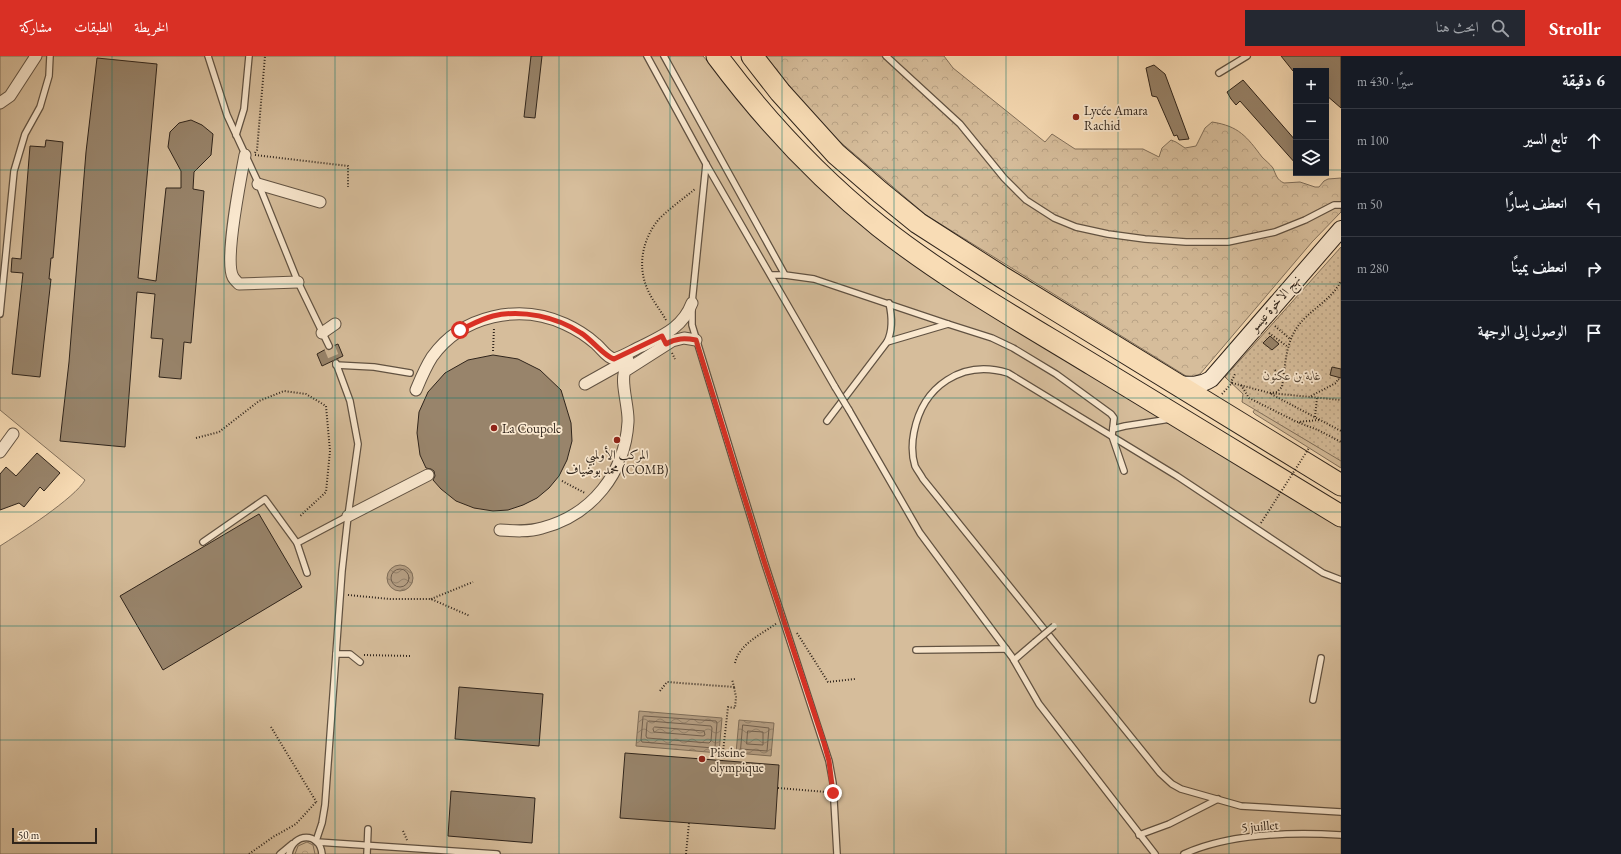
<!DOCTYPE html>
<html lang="ar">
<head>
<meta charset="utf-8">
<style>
  body { margin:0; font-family:"EB Garamond",Amiri,serif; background:#242831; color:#f1f3f6; direction:rtl }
  .controls { position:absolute; right:12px; top:12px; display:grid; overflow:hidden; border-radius:0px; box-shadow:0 4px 16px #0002 }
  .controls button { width:36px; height:36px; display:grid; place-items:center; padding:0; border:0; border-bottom:1px solid #363941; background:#171b24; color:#f1f3f6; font:20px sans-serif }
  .scale { position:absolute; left:12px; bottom:10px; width:85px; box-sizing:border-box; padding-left:4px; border:2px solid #2f241b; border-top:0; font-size:11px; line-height:14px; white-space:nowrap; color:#2f241b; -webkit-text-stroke:3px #fae8cf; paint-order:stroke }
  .stop { position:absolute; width:12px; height:12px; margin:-9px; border:3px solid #d93025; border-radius:50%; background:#fff }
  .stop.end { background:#d93025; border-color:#fff; box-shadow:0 1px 4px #0008 }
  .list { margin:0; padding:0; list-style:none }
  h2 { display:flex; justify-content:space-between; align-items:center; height:52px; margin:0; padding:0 16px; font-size:17px }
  h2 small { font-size:13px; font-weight:400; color:#9ea1a6 }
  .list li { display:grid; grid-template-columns:26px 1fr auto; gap:12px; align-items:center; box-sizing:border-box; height:64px; padding:0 16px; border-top:1px solid #363941 }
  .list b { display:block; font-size:15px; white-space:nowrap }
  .list em { font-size:13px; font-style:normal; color:#9ea1a6 }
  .icon { flex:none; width:22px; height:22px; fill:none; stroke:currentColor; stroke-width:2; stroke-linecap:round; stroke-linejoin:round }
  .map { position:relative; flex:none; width:1341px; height:798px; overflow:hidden; direction:ltr }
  header { display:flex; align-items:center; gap:24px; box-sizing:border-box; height:56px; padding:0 20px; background:#d93025; color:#fff }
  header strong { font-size:19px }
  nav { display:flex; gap:22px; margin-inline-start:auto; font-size:14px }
  .search { width:280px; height:36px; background:#242831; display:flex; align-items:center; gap:10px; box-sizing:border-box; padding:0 14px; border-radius:0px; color:#9ea1a6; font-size:15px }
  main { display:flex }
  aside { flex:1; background:#171b24 }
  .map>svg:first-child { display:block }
  .green { fill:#d6bd9b; stroke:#82705b }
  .forest { fill:url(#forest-crowns); stroke:#82705b }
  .park { fill:url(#park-dots); stroke:#82705b }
  .water { fill:url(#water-waves); stroke:#7f6d58 }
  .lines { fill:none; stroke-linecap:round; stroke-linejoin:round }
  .shore { stroke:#72604e; stroke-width:1 }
  .building { fill:#98846b; stroke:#2f241b }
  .street-tunnel { stroke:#d0b796; stroke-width:11; stroke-dasharray:11 5.5; stroke-linecap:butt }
  .lane-casing { stroke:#615242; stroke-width:8 }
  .street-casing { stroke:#615242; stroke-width:13 }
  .secondary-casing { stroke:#2f241b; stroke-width:18 }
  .highway-casing { stroke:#2f241b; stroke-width:23 }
  .path { stroke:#2f241b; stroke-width:2; stroke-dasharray:1 2; stroke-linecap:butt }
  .lane { stroke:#fae8cf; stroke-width:5.5 }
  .street { stroke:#fae8cf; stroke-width:11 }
  .secondary { stroke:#fae8cf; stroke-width:16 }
  .highway { stroke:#f8dcb5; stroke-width:21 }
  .lane-bridge-casing { stroke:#615242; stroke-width:8; stroke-linecap:butt }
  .path-bridge { stroke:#2f241b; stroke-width:2; stroke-dasharray:1 2; stroke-linecap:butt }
  .lane-bridge { stroke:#fae8cf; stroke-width:5.5 }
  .route { stroke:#d93025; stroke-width:5 }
  .grid { fill:none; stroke:#0f766e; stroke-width:1; stroke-opacity:0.55 }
  .poi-dot { fill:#8f2418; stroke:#fae8cf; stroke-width:1.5 }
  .labels { text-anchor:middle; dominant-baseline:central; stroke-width:3.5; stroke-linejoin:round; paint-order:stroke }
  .poi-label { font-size:13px; fill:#2f241b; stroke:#fae8cf; text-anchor:start }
  .street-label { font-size:13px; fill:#2f241b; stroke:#fae8cf }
  .park-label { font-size:13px; font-style:italic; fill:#594a3b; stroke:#fae8cf }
</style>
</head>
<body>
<header>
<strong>Strollr</strong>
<div class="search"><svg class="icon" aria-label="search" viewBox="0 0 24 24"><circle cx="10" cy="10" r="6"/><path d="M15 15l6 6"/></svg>ابحث هنا</div>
<nav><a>الخريطة</a><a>الطبقات</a><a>مشاركة</a></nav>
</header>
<main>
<aside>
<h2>6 دقيقة<small>سيرًا · 430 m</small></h2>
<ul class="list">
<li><svg class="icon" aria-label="ahead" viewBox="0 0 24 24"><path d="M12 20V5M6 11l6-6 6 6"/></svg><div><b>تابع السير</b></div><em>100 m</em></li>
<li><svg class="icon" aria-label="left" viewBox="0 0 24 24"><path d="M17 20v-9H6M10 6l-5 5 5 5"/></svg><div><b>انعطف يسارًا</b></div><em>50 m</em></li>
<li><svg class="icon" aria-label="right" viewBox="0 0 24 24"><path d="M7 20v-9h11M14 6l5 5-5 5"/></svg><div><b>انعطف يمينًا</b></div><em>280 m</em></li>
<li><svg class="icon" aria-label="arrive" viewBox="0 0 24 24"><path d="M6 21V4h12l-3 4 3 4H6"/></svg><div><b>الوصول إلى الوجهة</b></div></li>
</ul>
</aside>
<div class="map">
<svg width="1341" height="798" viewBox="0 0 1341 798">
  <defs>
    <pattern id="forest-crowns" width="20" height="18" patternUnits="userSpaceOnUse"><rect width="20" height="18" fill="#d6bd9b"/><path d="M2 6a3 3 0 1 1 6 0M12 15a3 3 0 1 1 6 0" fill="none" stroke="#b8a285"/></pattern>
    <pattern id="park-dots" width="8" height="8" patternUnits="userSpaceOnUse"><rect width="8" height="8" fill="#d6bd9b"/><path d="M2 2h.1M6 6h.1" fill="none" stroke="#b8a285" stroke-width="1.8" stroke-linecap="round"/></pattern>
    <pattern id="water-waves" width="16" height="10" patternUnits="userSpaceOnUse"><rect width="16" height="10" fill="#b49d81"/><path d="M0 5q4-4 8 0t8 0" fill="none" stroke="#938069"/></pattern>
  </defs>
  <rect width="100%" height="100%" fill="#f8dcb5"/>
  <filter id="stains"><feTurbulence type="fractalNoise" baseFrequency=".005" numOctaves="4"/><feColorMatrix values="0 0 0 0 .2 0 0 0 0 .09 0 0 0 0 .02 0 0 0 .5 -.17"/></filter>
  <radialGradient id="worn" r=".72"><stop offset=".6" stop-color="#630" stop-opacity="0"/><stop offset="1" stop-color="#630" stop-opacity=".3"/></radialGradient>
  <g class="green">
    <path d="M 0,0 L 703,0 L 776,86 L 1142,348 L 1244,413 L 1341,471 L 1341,798 L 0,798 L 0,490 C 19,478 75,442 85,424 L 0,354 Z"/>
    <path d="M 1255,353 L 1318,391 L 1341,389 L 1341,412 L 1255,358 L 1253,356 Z"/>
  </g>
  <g class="forest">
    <path d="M 766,0 L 944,0 L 953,12 L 1045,86 L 1052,78 L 1075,93 L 1143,93 L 1159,101 L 1162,92 L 1171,84 L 1176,86 L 1185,92 L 1196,90 L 1205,72 L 1212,66 C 1239,70 1247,81 1262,101 C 1266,105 1270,108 1273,112 C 1276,119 1277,124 1284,127 L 1300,126 L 1315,131 L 1319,131 L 1324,125 L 1328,123 L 1341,122 L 1341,156 L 1312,186 L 1200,318 L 1193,321 L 1186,320 L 926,159 L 839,85 L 799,42 Z"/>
    <path d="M 307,786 L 313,789 L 315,798 L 295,798 L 298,790 Z"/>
  </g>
  <path class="park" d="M 1341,191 L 1341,405 L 1242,346 L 1243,338 L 1225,321 Z"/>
  <g class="water">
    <circle cx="400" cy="522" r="13"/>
    <path d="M 639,655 L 722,662 L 719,697 L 636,690 Z"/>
    <path d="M 739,664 L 774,667 L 771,700 L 736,697 Z"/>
  </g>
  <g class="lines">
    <g class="shore">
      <circle cx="400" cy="522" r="9"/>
      <path d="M 644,660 L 716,665 L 717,667 L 715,691 L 713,692 L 642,686 L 641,684 L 643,661 Z"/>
      <path d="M 649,665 L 711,670 L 712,672 L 711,685 L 709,687 L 647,682 L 646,680 L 647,667 Z"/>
      <path d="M 743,669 L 769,672 L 767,695 L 741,693 Z"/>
      <path d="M 655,671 L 704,675 L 705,679 L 703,680 L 654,676 L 653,673 Z"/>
      <path d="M 748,675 L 763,676 L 763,689 L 747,688 Z"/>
    </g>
  </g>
  <g class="building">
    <path d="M 531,0 L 542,0 L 535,62 L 524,61 Z"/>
    <path d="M 1281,0 L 1341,0 L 1341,52 L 1326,39 L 1326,15 L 1293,15 Z"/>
    <path d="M 97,2 L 157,8 L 138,222 L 156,225 L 166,132 L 181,132 L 181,115 L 168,91 L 170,76 L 179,67 L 191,64 L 202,69 L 213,78 L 211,99 L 194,116 L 193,133 L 204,135 L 191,287 L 184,286 L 181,323 L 159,321 L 163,283 L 151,282 L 155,238 L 137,236 L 125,391 L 60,385 L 69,306 L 86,96 Z"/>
    <path d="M 1154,9 L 1165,18 L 1189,83 L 1179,84 L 1177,79 L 1174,80 L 1157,41 L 1152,40 L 1146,12 Z"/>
    <path d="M 1243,24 L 1296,85 L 1296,108 L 1240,45 L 1236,49 L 1231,43 L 1227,36 Z"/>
    <path d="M 46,84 L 63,86 L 53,202 L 51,202 L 49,223 L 51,223 L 40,321 L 12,318 L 23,217 L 11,216 L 12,202 L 21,203 L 30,90 L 45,91 Z"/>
    <path d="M 1270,280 L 1279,288 L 1272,294 L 1263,287 Z"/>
    <path d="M 338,288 L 343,300 L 322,310 L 317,298 L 326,293 L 330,294 L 333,290 Z"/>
    <path d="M 493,299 L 518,303 L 540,314 L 561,334 L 571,367 L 572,385 L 567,404 L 559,420 L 549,432 L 537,442 L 523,449 L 508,454 L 493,455 L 474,452 L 456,445 L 441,433 L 433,424 L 435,420 L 434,415 L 431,413 L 426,412 L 420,399 L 417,377 L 419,356 L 428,336 L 445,317 L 468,304 Z"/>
    <path d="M 1332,311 L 1341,313 L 1341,322 L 1330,319 Z"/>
    <path d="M 37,397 L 60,417 L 44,435 L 40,431 L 24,451 L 19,447 L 0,454 L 0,418 L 6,411 L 16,420 Z"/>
    <path d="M 259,458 L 302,531 L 163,614 L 120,540 Z"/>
    <path d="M 459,631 L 543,638 L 539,690 L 455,683 Z"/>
    <path d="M 625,697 L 779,709 L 775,773 L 620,762 Z"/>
    <path d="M 451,735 L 535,742 L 532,787 L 448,780 Z"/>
  </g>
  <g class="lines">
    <path class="street-tunnel" d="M 329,290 L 336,307"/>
    <defs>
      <g id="lane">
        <path d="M 208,0 L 227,59 L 257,124 L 298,226 L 329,290"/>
        <path d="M 647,0 L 706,108 L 835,331"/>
        <path d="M 664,0 L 785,219 L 814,223 L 948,268"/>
        <path d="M 886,0 L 960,68 L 1004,122 L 1026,144 L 1054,162 L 1076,171 L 1108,178 L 1145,183 L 1186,186 L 1228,186 L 1275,176 L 1305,164 L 1334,149 L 1341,149"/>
        <path d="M 1219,17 L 1247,0"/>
        <path d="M 236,79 L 244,53 L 249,0"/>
        <path d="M 706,108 L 692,247 L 692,269 L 764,505 L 829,705 L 833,727 L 837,798"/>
        <path d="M 771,219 L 785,219"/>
        <path d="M 0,258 L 14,115 L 25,78 L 40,51 L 49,20 L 50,0"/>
        <path d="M 887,286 C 893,274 892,260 889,247"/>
        <path d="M 336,309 L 374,311 L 410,317"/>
        <path d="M 849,354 L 920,477 L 1012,601 L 1039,648 L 1155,798"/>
        <path d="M 827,365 L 887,286 L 948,268 L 992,282 L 1013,292 L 1056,318 L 1111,358 L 1114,362 L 1112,380 L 1124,415"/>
        <path d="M 1113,373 L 1125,370 L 1170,363"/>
        <path d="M 203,486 L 265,443 L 297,487"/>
        <path d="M 307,517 L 297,487 L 348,460"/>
        <path d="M 1341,524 L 1323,517 L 1177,420 L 1008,317 C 962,303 923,330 914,376 C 912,386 912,400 915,410 C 917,414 921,419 923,423 L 1160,717 L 1172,728 L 1181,733 L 1241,750 L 1341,756"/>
        <path d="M 916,594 L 1006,593"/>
        <path d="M 336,598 L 350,598 L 360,606"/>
        <path d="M 1014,604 L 1035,586"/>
        <path d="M 1313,644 L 1321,602"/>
        <path d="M 1139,779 L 1169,768 L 1218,743"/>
        <path d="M 316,785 L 322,767 L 325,749 L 342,515 L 348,460 L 358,388 L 350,345 L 336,307"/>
        <path d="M 317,786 L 497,798"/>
        <path d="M 280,798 L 292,788"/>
        <path d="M 289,798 C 293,776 320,776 322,798"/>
        <path d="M 367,798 L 368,773"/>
        <path d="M 1184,798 C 1230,777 1290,776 1341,779"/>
      </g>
      <g id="street">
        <path d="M 0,47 L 10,40 L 36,0"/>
        <path d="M 245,99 C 241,120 224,205 233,221 C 234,223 237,226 239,228 L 298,226"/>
        <path d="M 258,128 L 320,146"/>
        <path d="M 322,277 L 335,268"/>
        <path d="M 585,328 L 628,304"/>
        <path d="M 416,334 C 421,322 425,312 432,301 C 462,259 520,247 565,268 C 576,273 587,280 596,288 C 602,293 606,301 614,303 C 624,300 633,294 642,290 C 664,279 683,271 692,247"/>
        <path d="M 0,396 L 13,378"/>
        <path d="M 348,460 L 428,419"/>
        <path d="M 500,474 C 514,475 529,476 542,472 C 592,459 625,417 628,366 C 629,352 620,325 625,315 L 672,285 L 684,282 L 696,284"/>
      </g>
      <path id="secondary" d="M 1178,328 C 1191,329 1200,330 1211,323 L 1341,173"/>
      <g id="highway">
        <path d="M 717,0 C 764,63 818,121 879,170 C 946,223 1021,265 1093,309 C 1176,359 1258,410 1341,460"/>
        <path d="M 752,0 L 780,36 L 836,98 L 880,136 L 918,167 L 1002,221 L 1341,429"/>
      </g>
    </defs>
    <use href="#lane" class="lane-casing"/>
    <use href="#street" class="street-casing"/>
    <use href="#secondary" class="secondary-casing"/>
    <use href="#highway" class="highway-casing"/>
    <g class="path">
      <path d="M 255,97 L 257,94 L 265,0"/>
      <path d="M 255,99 L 348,110 L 348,131"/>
      <path d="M 666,264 C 660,253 651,243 647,232 C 637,209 643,182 659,163 C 670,152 683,143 695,133"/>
      <path d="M 1275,270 L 1290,283"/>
      <path d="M 1269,277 L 1288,291"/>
      <path d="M 493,295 L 494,272"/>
      <path d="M 672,297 L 675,303"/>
      <path d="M 1275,314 L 1283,323"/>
      <path d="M 1232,327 L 1270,337 L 1341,344"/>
      <path d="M 1241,329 L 1249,342 L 1297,366"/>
      <path d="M 1270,337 L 1277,336 L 1282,331 C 1286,306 1285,281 1305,262 C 1317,250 1333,241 1341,225"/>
      <path d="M 1222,338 L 1232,327 L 1231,326 L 1235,318"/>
      <path d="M 1271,338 L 1341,375"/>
      <path d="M 1311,340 L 1336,327 L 1338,323 L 1341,324"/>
      <path d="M 1315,361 L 1317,342"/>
      <path d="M 1319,364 L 1297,366 L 1318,374 L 1341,386"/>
      <path d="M 196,382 L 219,376 L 259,345 L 284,335 L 306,338 L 326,350 L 330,395 L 326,436 L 299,461"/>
      <path d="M 562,425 L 585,437"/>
      <path d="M 348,539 L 390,543 L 431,543 L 470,560"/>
      <path d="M 431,543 L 473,526"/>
      <path d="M 797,577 L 828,626 L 855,623"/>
      <path d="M 364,599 L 410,600"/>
      <path d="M 735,607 C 739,588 762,578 777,567"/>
      <path d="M 660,635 L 667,626 L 734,631 L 732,623"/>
      <path d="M 271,671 L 317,747"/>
      <path d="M 722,705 L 728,651 L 735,652 L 736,641 L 734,631"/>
      <path d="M 778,732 L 826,736"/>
      <path d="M 403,775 L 407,784"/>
      <path d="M 249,798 L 273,781 L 296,768 L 316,746"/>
      <path d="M 686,798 L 689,767"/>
    </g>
    <use href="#lane" class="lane"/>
    <use href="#street" class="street"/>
    <use href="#secondary" class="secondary"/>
    <use href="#highway" class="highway"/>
    <defs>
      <g id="lane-bridge">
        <path d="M 835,331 L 849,354"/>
        <path d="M 1035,586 L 1054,570"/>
      </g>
    </defs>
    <use href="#lane-bridge" class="lane-bridge-casing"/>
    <path class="path-bridge" d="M 1261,467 L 1309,392"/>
    <use href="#lane-bridge" class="lane-bridge"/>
  </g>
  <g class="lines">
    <path class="route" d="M 460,274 C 471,269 481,263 493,260 C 522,253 557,261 581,277 C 591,283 605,301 614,303 L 662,280 L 666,288 C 676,282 685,282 696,284 L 764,505 L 824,687 L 829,705 L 833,737"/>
  </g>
  <path class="grid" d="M 112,0 L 112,798M 224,0 L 224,798M 335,0 L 335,798M 447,0 L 447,798M 559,0 L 559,798M 670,0 L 670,798M 782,0 L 782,798M 894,0 L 894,798M 1006,0 L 1006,798M 1118,0 L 1118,798M 1229,0 L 1229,798M 0,114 L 1296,114M 1326,114 L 1341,114M 0,228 L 1341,228M 0,342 L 1341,342M 0,456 L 1341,456M 0,570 L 1341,570M 0,684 L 1341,684"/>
  <g class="poi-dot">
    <circle cx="1076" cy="61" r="4"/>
    <circle cx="494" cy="372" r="4"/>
    <circle cx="617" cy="384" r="4"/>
    <circle cx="702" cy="703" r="4"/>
  </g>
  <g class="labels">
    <g class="poi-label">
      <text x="1084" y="54">Lycée Amara<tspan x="1084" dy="15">Rachid</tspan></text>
      <text x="502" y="372">La Coupole</text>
      <text x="617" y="398" text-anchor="middle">المركب الأولمبي<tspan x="617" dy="15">محمد بوضياف (COMB)</tspan></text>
      <text x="710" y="696">Piscine<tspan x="710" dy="15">olympique</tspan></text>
    </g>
    <g class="street-label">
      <text transform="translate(1275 247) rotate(-49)">نهج الاخوة عيسو</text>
      <text transform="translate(1260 770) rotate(-5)">5 juillet</text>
    </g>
    <g class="park-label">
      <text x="1292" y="319">غابة بن عكنون</text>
    </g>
  </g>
  <rect width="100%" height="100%" filter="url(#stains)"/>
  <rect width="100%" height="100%" fill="url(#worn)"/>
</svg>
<div class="controls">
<button>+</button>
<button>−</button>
<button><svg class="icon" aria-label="layers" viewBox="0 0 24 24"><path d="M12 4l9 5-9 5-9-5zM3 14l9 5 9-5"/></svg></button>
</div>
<div class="scale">50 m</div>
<div class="stop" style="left:460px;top:274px"></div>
<div class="stop end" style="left:833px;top:737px"></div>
</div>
</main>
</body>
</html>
